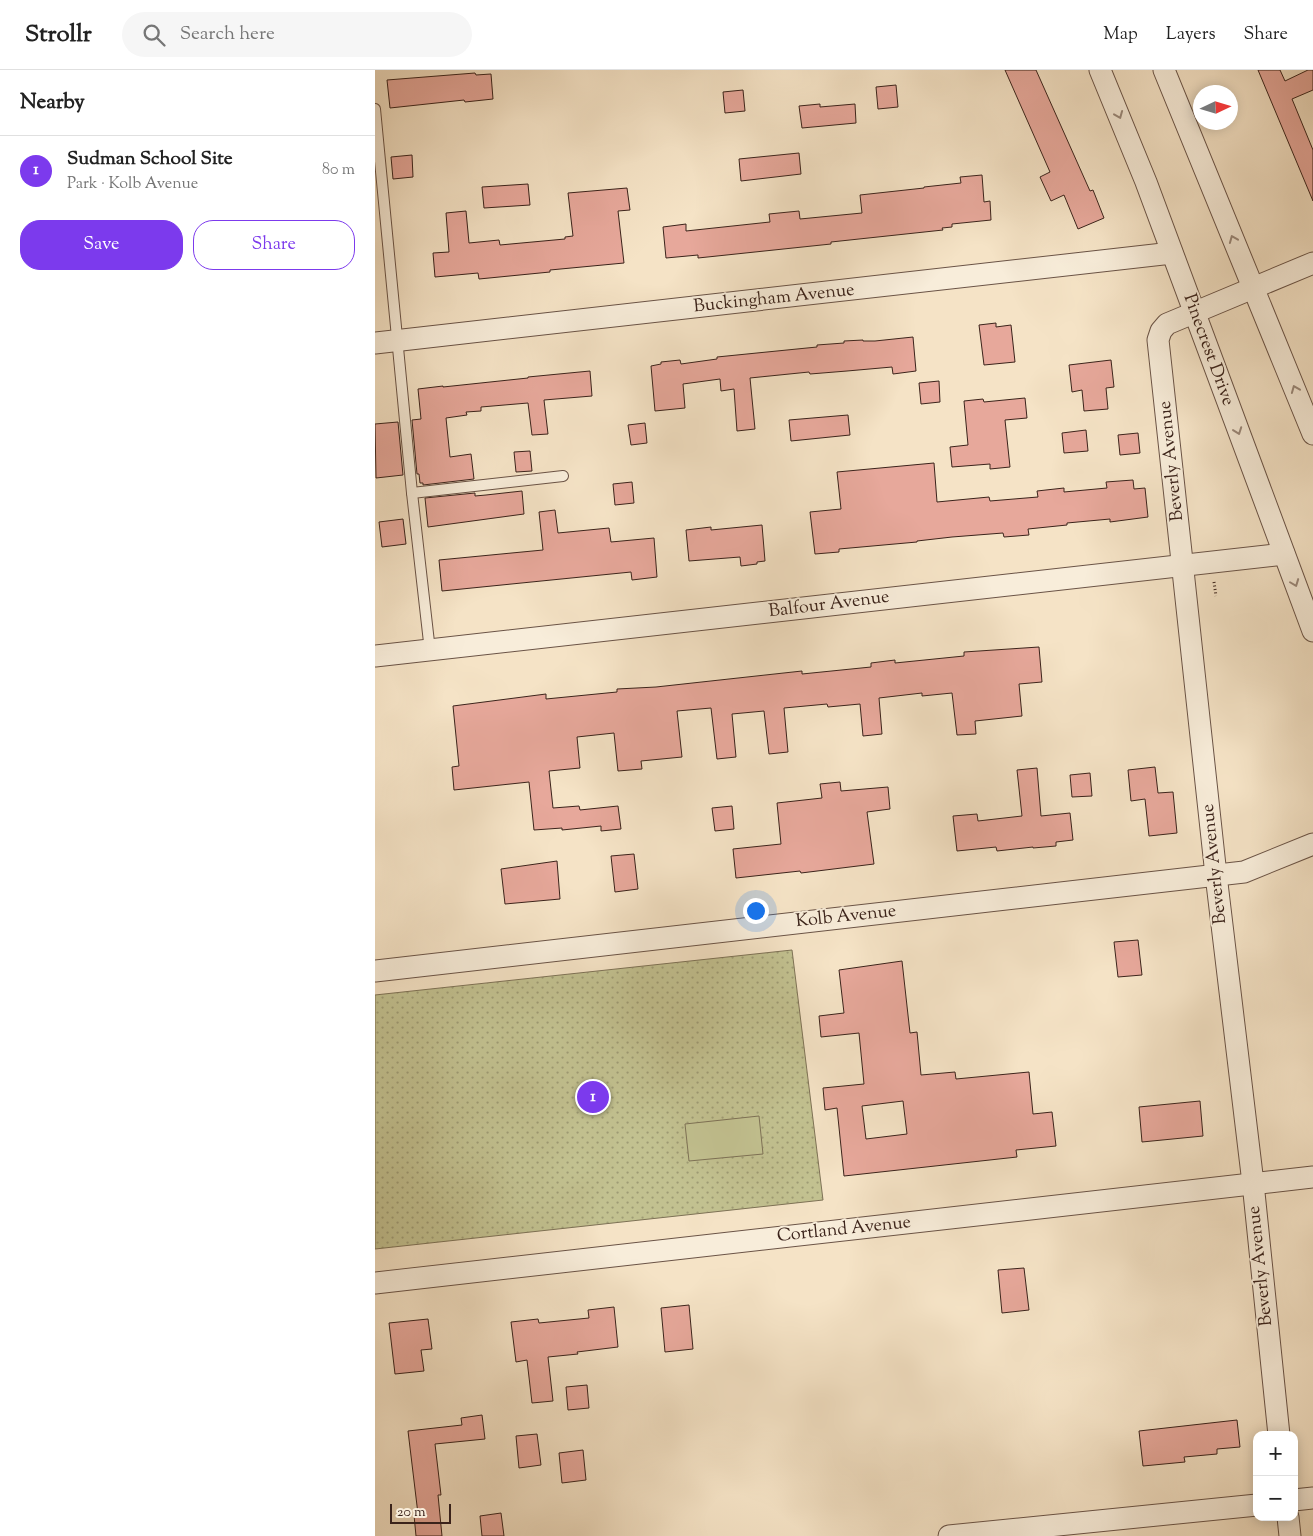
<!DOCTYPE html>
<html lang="en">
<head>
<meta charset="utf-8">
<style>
  body { margin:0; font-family:"Sorts Mill Goudy",serif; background:#f6f6f6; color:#222 }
  .controls { position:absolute; right:15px; bottom:15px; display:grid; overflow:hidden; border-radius:10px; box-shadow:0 2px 12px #0003 }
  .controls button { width:45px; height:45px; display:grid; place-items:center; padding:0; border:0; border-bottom:1px solid #e0e0e0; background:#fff; color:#222; font:25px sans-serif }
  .compass { position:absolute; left:818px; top:15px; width:45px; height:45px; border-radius:50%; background:#fff; box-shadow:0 2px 12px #0003; rotate:86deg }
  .scale { position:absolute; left:15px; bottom:12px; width:61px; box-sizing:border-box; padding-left:5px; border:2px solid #3b231b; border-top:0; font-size:14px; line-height:18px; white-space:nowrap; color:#3b231b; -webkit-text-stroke:4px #f8edda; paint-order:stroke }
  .you { position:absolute; left:380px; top:840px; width:18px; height:18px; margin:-12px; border:4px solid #fff; border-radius:50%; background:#1a73e8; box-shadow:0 0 0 8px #1a73e833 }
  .badge { display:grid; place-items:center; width:32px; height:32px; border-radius:50%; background:#7c3aed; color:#fff; font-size:16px; font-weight:700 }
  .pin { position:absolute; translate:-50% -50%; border:2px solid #fff; box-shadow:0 1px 5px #0006 }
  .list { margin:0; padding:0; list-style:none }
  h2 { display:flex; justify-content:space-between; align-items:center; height:65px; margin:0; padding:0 20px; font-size:21px }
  h2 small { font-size:16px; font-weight:400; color:#767676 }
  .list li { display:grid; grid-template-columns:32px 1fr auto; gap:15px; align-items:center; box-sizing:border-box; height:70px; padding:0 20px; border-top:1px solid #e0e0e0 }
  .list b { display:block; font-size:19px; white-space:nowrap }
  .list p { margin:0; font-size:16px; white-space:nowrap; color:#767676 }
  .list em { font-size:16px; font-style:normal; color:#767676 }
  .actions { display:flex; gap:10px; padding:15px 20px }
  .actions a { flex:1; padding:11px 0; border:1px solid #7c3aed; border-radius:20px; text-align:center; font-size:18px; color:#7c3aed }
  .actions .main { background:#7c3aed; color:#fff }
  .icon { flex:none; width:28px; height:28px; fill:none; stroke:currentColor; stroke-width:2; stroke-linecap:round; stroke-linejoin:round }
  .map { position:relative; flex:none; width:938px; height:1466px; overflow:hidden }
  header { display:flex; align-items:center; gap:30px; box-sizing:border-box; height:70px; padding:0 25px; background:#fff; border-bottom:1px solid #e0e0e0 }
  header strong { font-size:24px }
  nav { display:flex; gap:28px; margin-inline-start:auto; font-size:18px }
  .search { width:350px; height:45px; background:#f6f6f6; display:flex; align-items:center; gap:12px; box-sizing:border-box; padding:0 18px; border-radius:28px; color:#767676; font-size:19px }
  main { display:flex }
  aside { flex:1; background:#fff }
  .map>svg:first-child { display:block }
  .park { fill:url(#park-dots); stroke:#7e7256 }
  .pitch { fill:#c2c190; stroke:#7e7256 }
  .building { fill:#e7a89b; stroke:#3b231b; fill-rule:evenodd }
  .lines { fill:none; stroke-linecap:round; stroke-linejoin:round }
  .lane-casing { stroke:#6a5346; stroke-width:12 }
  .street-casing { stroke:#6a5346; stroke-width:23 }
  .path { stroke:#3b231b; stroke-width:3; stroke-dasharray:1 2.5; stroke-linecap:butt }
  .lane { stroke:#f8edda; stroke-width:10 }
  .street { stroke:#f8edda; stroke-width:21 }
  .oneway { stroke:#9a887a }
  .labels { text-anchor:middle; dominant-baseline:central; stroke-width:4; stroke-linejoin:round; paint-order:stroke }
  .street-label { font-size:18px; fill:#3b231b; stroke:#f8edda }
</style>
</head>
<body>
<header>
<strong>Strollr</strong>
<div class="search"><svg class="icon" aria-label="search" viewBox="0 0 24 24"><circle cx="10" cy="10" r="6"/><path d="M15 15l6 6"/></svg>Search here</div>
<nav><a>Map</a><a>Layers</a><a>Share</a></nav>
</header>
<main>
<aside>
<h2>Nearby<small></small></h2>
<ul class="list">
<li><span class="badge">1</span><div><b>Sudman School Site</b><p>Park · Kolb Avenue</p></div><em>80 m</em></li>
</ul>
<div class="actions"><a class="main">Save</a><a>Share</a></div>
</aside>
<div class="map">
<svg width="938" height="1466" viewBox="0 0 938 1466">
  <defs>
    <pattern id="park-dots" width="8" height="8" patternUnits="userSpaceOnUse" patternTransform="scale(1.25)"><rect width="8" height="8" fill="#c2c190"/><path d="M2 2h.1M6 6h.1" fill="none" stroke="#9f9c75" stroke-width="1.8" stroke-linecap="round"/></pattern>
  </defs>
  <rect width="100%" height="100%" fill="#f5e3c6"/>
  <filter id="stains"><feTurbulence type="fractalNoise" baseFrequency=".004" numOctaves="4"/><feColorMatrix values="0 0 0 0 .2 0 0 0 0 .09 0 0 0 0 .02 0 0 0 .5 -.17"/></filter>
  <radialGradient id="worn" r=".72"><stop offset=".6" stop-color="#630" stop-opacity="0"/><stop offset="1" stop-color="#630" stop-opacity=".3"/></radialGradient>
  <path class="park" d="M 417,880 L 448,1130 L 0,1179 L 0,925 Z"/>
  <path class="pitch" d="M 384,1046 L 388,1084 L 314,1091 L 310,1054 Z"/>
  <g class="building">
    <path d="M 630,0 L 661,0 L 715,121 L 718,120 L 729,148 L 703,159 L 689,125 L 676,131 L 665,107 L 675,102 Z"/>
    <path d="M 883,0 L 905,0 L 910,11 L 933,0 L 938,0 L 938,20 L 917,29 L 938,80 L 938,131 Z"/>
    <path d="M 100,3 L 101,5 L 116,4 L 118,29 L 90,32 L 89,30 L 15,38 L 12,10 Z"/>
    <path d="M 521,15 L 523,37 L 503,39 L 501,17 Z"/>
    <path d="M 368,20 L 370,41 L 350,43 L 348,22 Z"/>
    <path d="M 445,34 L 445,37 L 480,34 L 481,53 L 427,58 L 424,36 Z"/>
    <path d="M 424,83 L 426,104 L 366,111 L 364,89 Z"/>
    <path d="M 37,85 L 38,107 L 18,109 L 16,87 Z"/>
    <path d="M 607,105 L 609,132 L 615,131 L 616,150 L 577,154 L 577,157 L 567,158 L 568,160 L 456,172 L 456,174 L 323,188 L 323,185 L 291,188 L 288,157 L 311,154 L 311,161 L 395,152 L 394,144 L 424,141 L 425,149 L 487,143 L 485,125 L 549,118 L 549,117 L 586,113 L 585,107 Z"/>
    <path d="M 153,114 L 155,135 L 109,138 L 107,117 Z"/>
    <path d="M 252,118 L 255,140 L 243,141 L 249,193 L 175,200 L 175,202 L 104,209 L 103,203 L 60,207 L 58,183 L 74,182 L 71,143 L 91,141 L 94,173 L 124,170 L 125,175 L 190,169 L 190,167 L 198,166 L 193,123 Z"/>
    <path d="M 621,253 L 621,257 L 636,255 L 640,292 L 609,295 L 604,255 Z"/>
    <path d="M 538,267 L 541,301 L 518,304 L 517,297 L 472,301 L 435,304 L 434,302 L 375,308 L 380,359 L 362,361 L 359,319 L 346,321 L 345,309 L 308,314 L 310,338 L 280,341 L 276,296 L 286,294 L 286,292 L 305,290 L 306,294 L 342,289 L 342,287 L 442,277 L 442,275 L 469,273 L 469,271 L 488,270 L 488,271 L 500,271 Z"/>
    <path d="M 736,290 L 739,317 L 731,318 L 733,339 L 709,341 L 707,320 L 697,322 L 694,295 Z"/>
    <path d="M 215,301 L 217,326 L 169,330 L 173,364 L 157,365 L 153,333 L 106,337 L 106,341 L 91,342 L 92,345 L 71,348 L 75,387 L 96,384 L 99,409 L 48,415 L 48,413 L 45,413 L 44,404 L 42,404 L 37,350 L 46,349 L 43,319 L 68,316 L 68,317 L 153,308 L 153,307 Z"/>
    <path d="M 564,311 L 565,332 L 546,334 L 544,313 Z"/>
    <path d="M 650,328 L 652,348 L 630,350 L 635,397 L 615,399 L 615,394 L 577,397 L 575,377 L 593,375 L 589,331 L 608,329 L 609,332 Z"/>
    <path d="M 473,345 L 475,365 L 416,371 L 414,350 Z"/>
    <path d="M 23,352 L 28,405 L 1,408 L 0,354 Z"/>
    <path d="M 270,353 L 272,373 L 256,375 L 253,355 Z"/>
    <path d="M 711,360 L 713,381 L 689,383 L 687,363 Z"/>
    <path d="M 763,363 L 765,383 L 745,385 L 743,365 Z"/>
    <path d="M 155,381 L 157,401 L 141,402 L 139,382 Z"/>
    <path d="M 559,393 L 562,432 L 614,427 L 615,431 L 663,427 L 662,421 L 689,418 L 689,422 L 732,418 L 731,412 L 758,410 L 759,419 L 770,418 L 773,447 L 735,452 L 735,449 L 692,453 L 692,455 L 653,459 L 654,465 L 629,467 L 628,463 L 577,467 L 542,471 L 542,472 L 464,479 L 464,482 L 440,484 L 435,442 L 466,439 L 462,402 Z"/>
    <path d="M 257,412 L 259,433 L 240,435 L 238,414 Z"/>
    <path d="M 147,421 L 149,444 L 53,457 L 50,428 L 100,423 L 100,426 L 111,425 Z"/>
    <path d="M 180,440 L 183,463 L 234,458 L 236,472 L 279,468 L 282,507 L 257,510 L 256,502 L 67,521 L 64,490 L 168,480 L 164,442 Z"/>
    <path d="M 28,449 L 31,474 L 7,477 L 4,452 Z"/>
    <path d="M 387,455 L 390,491 L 382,492 L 382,494 L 366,496 L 365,487 L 314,491 L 311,460 L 336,457 L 336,460 Z"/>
    <path d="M 664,577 L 667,612 L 644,614 L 647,646 L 600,651 L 601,664 L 582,665 L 577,623 L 547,626 L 547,623 L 504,628 L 507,664 L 488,666 L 485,634 L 453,637 L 452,634 L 409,638 L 413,682 L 394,684 L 389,641 L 357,644 L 361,687 L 342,689 L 336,638 L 302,641 L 307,687 L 266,691 L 267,699 L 243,701 L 239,663 L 202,667 L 205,698 L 174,701 L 178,738 L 204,736 L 205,740 L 243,736 L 246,759 L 226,761 L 226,756 L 187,760 L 187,758 L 159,760 L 154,712 L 79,720 L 77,697 L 84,696 L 78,636 L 171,624 L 171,629 L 242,622 L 242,619 L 281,617 L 427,601 L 427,604 L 496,597 L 496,593 L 520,590 L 520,593 L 589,586 L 589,582 Z"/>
    <path d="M 780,697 L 783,723 L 798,722 L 802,763 L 774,766 L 770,729 L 756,731 L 753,700 Z"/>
    <path d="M 662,698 L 666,746 L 695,743 L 698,770 L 681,772 L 681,776 L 658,778 L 658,777 L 622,781 L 621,777 L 582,781 L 578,746 L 602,744 L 603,751 L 647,746 L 642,700 Z"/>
    <path d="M 715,703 L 717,726 L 697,727 L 695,705 Z"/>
    <path d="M 465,712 L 466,721 L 513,717 L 515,739 L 492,742 L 499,794 L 426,803 L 425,801 L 361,808 L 358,779 L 406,774 L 402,733 L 447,728 L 445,714 Z"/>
    <path d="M 357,736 L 359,759 L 340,761 L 337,738 Z"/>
    <path d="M 259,784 L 263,819 L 240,822 L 236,786 Z"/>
    <path d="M 182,791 L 185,829 L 130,834 L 126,799 Z"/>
    <path d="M 763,870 L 767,905 L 743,907 L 739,872 Z"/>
    <path d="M 527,891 L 535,963 L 542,962 L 546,1005 L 580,1002 L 581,1009 L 654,1002 L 658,1044 L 677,1042 L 681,1076 L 641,1080 L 642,1087 L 469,1106 L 462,1038 L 450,1040 L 448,1018 L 489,1014 L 484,963 L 446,967 L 444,946 L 469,943 L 464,900 ZM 528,1031 L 532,1064 L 491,1069 L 487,1036 Z"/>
    <path d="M 825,1031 L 828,1066 L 767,1072 L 764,1037 Z"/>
    <path d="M 649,1198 L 654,1240 L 627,1243 L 623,1200 Z"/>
    <path d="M 314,1235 L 318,1279 L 290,1282 L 286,1238 Z"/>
    <path d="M 239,1237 L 243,1277 L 202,1282 L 203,1284 L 173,1287 L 178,1331 L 157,1333 L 152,1290 L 141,1292 L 136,1252 L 163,1249 L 164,1253 L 214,1248 L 213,1240 Z"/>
    <path d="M 53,1249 L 57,1279 L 46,1280 L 49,1301 L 20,1304 L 14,1253 Z"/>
    <path d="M 212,1315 L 214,1338 L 193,1340 L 191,1317 Z"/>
    <path d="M 107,1345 L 110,1369 L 60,1374 L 66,1425 L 63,1425 L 67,1466 L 41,1466 L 39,1445 L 43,1444 L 33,1361 L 87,1355 L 86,1348 Z"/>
    <path d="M 862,1350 L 865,1377 L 842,1379 L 842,1384 L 809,1387 L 810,1392 L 768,1396 L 764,1361 Z"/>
    <path d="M 162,1364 L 166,1395 L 144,1398 L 141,1366 Z"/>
    <path d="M 208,1380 L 211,1410 L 187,1413 L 184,1383 Z"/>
    <path d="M 126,1443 L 129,1466 L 107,1466 L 105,1446 Z"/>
  </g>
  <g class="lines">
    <defs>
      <g id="lane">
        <path d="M 0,39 L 37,423 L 55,581"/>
        <path d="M 37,423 L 188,406"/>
      </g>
      <g id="street">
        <path d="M 725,0 L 771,112 L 938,561"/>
        <path d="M 789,0 L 938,364"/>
        <path d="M 0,273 L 797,183"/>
        <path d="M 0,586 L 909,484"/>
        <path d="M 0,901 L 869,802 L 938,774"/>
        <path d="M 0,1213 L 938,1107"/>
        <path d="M 904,1365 L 878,1113 L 841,805 L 783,270 L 786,261 L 792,254 L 938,193"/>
        <path d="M 919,1430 L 938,1428"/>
        <path d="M 913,1447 L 915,1466"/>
        <path d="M 574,1466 L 882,1435"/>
      </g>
    </defs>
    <use href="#lane" class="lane-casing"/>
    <use href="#street" class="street-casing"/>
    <path class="path" d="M 839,512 L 841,526"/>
    <use href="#lane" class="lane"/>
    <use href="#street" class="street"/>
  </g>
  <defs><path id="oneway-chevron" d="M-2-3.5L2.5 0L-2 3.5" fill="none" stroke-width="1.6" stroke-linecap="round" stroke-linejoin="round" transform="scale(1.25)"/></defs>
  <g class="oneway">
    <use href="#oneway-chevron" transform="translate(744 45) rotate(68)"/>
    <use href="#oneway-chevron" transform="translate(858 169) rotate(-112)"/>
    <use href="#oneway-chevron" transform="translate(920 319) rotate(-112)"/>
    <use href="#oneway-chevron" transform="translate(863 361) rotate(70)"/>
    <use href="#oneway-chevron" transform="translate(920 513) rotate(69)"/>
  </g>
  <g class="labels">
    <g class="street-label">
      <text transform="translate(399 229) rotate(-6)">Buckingham Avenue</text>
      <text transform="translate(833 280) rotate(70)">Pinecrest Drive</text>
      <text transform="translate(797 391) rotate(-96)">Beverly Avenue</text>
      <text transform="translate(454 535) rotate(-7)">Balfour Avenue</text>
      <text transform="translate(840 794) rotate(-96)">Beverly Avenue</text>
      <text transform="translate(471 847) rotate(-6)">Kolb Avenue</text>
      <text transform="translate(469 1160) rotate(-6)">Cortland Avenue</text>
      <text transform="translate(886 1196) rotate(-96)">Beverly Avenue</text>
    </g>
  </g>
  <rect width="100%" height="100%" filter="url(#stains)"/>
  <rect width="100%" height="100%" fill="url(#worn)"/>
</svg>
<div class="controls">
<button>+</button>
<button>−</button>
</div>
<svg class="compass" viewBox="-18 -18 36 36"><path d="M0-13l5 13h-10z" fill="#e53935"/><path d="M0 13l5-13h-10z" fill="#767676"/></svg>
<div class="scale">20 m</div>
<div class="you"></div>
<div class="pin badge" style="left:218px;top:1027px">1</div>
</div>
</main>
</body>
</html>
